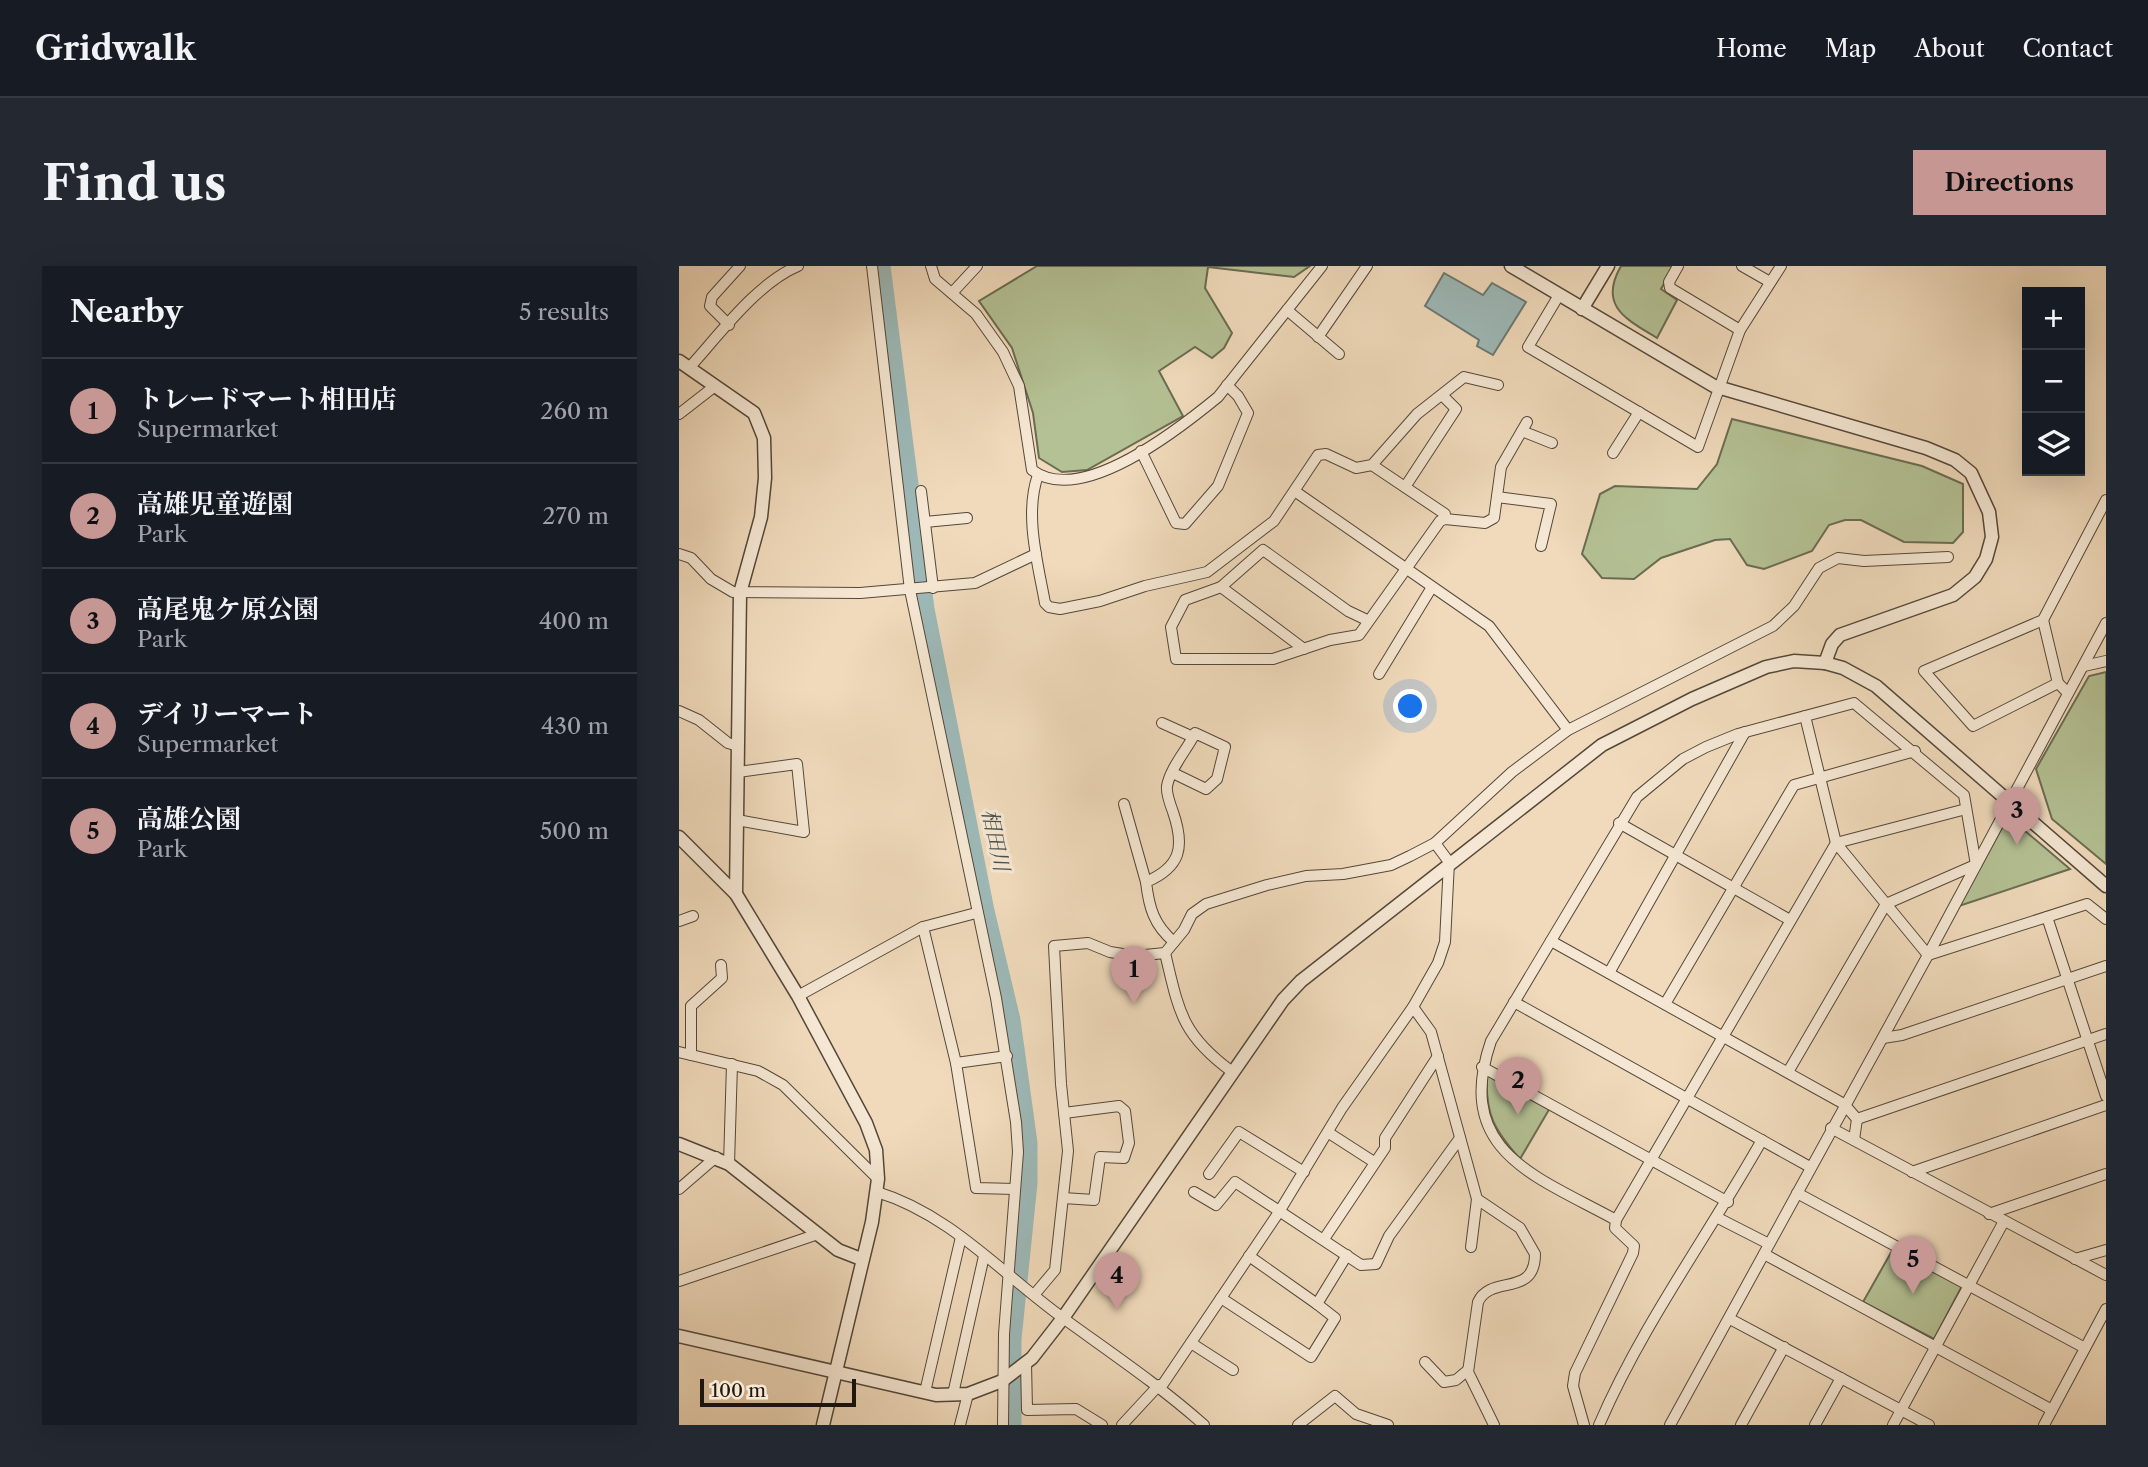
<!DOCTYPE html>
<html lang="en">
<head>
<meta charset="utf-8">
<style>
  body { margin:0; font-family:"Libre Caslon Text","Noto Serif JP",serif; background:#242831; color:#f1f3f6 }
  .controls { position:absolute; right:21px; top:21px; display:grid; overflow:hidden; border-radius:0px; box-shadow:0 7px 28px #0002 }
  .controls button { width:63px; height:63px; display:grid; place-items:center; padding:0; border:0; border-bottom:2px solid #363941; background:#171b24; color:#f1f3f6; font:35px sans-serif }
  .scale { position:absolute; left:21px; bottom:18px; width:156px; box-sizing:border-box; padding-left:7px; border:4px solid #20180f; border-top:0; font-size:19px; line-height:24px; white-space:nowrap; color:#20180f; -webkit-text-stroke:5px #f5e7d3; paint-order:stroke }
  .you { position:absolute; left:732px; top:441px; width:24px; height:24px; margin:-18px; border:5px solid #fff; border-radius:50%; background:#1a73e8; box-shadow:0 0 0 10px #1a73e833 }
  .badge { display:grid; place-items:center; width:46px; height:46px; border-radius:50%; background:#c59692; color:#111; font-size:23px; font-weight:700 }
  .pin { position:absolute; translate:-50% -58px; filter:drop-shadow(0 2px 4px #0008) }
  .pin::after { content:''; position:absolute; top:37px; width:24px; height:21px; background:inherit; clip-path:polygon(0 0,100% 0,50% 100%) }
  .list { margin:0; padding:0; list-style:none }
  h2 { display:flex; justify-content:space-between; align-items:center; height:91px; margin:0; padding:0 28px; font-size:30px }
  h2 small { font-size:23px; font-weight:400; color:#9ea1a6 }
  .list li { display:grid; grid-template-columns:46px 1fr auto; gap:21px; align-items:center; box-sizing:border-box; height:105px; padding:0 28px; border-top:2px solid #363941 }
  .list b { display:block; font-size:26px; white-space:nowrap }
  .list p { margin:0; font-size:23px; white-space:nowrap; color:#9ea1a6 }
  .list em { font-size:23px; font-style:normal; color:#9ea1a6 }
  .icon { flex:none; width:38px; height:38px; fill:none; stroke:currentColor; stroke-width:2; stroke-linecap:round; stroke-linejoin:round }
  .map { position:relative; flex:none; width:1427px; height:1159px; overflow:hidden; border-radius:0px }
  header { display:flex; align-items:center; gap:42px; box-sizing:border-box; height:98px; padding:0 35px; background:#171b24; border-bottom:2px solid #363941 }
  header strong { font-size:33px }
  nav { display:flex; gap:38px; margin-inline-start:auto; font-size:24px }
  .intro { display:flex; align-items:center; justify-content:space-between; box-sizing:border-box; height:168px; padding:0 42px }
  h1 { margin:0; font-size:49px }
  .button { padding:18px 32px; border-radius:0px; background:#c59692; color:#111; font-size:24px; font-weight:700 }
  main { display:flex; gap:42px; padding:0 42px }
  aside { flex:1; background:#171b24; border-radius:0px; box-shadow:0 7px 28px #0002 }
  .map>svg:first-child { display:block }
  .green { fill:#b4c194; stroke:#6a6c52; stroke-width:2 }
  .water { fill:#9db9b8; stroke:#6b7974; stroke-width:2 }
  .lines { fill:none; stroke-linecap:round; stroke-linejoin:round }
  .river { stroke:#9db9b8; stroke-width:19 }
  .minor-casing { stroke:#54483a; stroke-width:12 }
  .tertiary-casing { stroke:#54483a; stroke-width:15 }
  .minor { stroke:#f5e7d3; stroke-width:10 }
  .tertiary { stroke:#f5e7d3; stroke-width:12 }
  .labels { text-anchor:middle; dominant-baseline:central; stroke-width:6; stroke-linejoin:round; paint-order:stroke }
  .water-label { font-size:21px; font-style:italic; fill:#4c504a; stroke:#f5e7d3 }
</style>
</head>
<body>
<header>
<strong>Gridwalk</strong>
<nav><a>Home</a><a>Map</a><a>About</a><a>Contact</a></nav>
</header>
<div class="intro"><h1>Find us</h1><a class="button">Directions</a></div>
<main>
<aside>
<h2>Nearby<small>5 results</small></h2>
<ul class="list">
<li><span class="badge">1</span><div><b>トレードマート相田店</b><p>Supermarket</p></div><em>260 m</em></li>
<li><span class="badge">2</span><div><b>高雄児童遊園</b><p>Park</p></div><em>270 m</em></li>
<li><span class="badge">3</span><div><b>高尾鬼ケ原公園</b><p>Park</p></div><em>400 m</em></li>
<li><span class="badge">4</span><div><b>デイリーマート</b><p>Supermarket</p></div><em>430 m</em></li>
<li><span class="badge">5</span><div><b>高雄公園</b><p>Park</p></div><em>500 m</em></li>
</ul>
</aside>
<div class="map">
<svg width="1427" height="1159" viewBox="0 0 1427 1159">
  <rect width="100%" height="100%" fill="#f0dabb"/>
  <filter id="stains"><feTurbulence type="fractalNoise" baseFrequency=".00286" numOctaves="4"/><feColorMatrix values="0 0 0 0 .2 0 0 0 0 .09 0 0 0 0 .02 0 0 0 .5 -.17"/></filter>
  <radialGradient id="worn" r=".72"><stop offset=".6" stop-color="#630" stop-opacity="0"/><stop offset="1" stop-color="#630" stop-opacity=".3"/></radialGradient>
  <g class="green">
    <path d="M 358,0 L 631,0 L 615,11 L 529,1 L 526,22 L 553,67 L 545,82 L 533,92 L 516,81 L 480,105 L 504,150 L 408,204 L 383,206 L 360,192 L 354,147 L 333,82 L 300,35 Z"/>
    <path d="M 942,0 L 995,0 L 982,23 L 998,34 L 978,72 C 947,53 919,40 942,0 Z"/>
    <path d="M 1053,153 L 1243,200 L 1284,218 L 1284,266 L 1274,277 L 1225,276 L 1182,254 L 1166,254 L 1150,259 L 1133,285 L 1085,303 L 1068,299 L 1051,273 L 1036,274 L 982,292 L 955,313 L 923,312 L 903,288 L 921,228 L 936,220 L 1018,223 L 1038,198 Z"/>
    <path d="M 1427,406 L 1427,598 L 1373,553 L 1357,503 L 1410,410 Z"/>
    <path d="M 1332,553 L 1391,603 L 1280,640 L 1327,554 Z"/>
    <path d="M 808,809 L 871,842 L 841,893 C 815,864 806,848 808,809 Z"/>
    <path d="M 1214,983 L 1283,1020 L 1255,1073 L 1184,1036 Z"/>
  </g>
  <path class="water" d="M 765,7 L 804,29 L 813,17 L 847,36 L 814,89 L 798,80 L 800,74 L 746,40 Z"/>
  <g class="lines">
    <path class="river" d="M 202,0 L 246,343 L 306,645 L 332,754 L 349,877 L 349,917 L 333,1073 L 333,1159"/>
    <defs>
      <g id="minor">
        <path d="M 193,0 L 231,324 L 317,732 L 337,856 L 339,886 L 325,1068 L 324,1159"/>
        <path d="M 252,0 L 256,13 L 297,48 L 324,86 L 340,120 L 353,204 C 402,241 500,163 539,131 L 643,0"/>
        <path d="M 999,0 L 990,16 L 991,22 L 1061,64"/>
        <path d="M 1063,0 L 1091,16"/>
        <path d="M 273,27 L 298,0"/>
        <path d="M 880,29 L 849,81 L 1019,181 L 1061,64 L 1102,0"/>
        <path d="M 608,44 L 660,88"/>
        <path d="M 50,59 L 31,40 L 33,31 L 61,0"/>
        <path d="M 639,71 L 688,0"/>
        <path d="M 10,102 C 40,69 78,17 119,0"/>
        <path d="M 0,148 L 36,120"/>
        <path d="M 843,165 L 873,177"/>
        <path d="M 462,185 L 497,257 L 506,258 L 539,220 L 569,147 L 559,130 L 548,119"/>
        <path d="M 934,187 L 960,146"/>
        <path d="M 693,199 L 766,248 L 766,253"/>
        <path d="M 359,209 C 345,248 359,298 366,337 L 370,341 L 381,343 L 421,335 L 466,320 L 528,306 L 595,255 L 639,189 L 647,188 L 677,202 L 693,199 L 738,148 L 785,111 L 819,119"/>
        <path d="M 726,221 L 777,143 L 763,129"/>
        <path d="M 242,225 L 254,322"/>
        <path d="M 617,226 L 810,360 L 889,464"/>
        <path d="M 818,231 L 872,238 L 862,280"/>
        <path d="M 246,256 L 288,252"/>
        <path d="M 0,288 L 12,292 L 32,313 L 54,326 L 181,327 L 296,317 L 357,288"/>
        <path d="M 542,321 L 625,383"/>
        <path d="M 1364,354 L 1379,417"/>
        <path d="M 690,355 L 669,345 L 584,284 L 542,321 L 506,334 L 492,361 L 497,393 L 594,393 L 651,374 L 680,369 C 707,331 734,293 761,255 L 766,253 L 806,257 L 815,252 L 822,201 L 848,156"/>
        <path d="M 1405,400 L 1427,395"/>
        <path d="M 700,408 L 753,321"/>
        <path d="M 1388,426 L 1379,417 L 1294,460 L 1245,405 L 1364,354 L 1427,234"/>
        <path d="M 0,445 L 20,454 L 49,477 L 59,480"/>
        <path d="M 1126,450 L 1157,577 L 1249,689"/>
        <path d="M 483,457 L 514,471"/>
        <path d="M 494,507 L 527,523 L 538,513 L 546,481 L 516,467 L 514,471 C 506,486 491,503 488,520 C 487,527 491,538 494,546 C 506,581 502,601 467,616 C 470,642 475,659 495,676"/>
        <path d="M 445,538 L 467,616"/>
        <path d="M 58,554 L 125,566 L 118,498 L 59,506"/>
        <path d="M 940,557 L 1111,654"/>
        <path d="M 1368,651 L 1427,830"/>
        <path d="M 0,655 L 14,650"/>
        <path d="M 244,661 L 277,797 L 297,922 L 336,923"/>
        <path d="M 872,675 L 1165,838 L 1178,853 L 1175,874"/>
        <path d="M 1249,689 L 1408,638 L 1427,653"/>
        <path d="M 930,707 L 1066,466"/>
        <path d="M 119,730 L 244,661 L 297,647"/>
        <path d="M 835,736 L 1131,901"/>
        <path d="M 986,738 L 1115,519 L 1236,485"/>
        <path d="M 734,741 L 752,766 L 798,933 L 841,962 L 856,988 C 856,1032 812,1008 799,1036 L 789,1106 L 815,1159"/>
        <path d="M 1204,772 L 1223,769 L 1427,700"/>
        <path d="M 0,786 L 79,805 L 104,819 L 199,913"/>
        <path d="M 12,789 L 12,740 L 43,712 L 42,699"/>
        <path d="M 277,797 L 328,790"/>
        <path d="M 803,801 L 1049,936"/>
        <path d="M 552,805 C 502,768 500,745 486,687 L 505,664 L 513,648 L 527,638 L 588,619 L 627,610 L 664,608 L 712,599 L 731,590 L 756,577 L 833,506 L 889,464 L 1094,360 L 1115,340 L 1140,302 L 1159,292 L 1185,295 L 1269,291"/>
        <path d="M 1109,806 L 1207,638 L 1296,599"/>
        <path d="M 1178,853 L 1427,768"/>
        <path d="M 1152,862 L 1427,1009"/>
        <path d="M 650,867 L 695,896"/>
        <path d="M 50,898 L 53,798"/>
        <path d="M 1233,906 L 1427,839"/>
        <path d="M 530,908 L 560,866 L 625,906"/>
        <path d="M 0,923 L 37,891"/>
        <path d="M 198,926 C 271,948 323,1008 384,1052 C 432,1087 480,1119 525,1159"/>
        <path d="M 515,926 L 537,939 L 556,916 L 682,999 L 697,998 L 710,970 L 781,872"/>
        <path d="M 1118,927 L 1406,1082"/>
        <path d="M 384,932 L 415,934 L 421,891 L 445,892 L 450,877 L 446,845 L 440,840 L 385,847"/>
        <path d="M 1310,948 L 1427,908"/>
        <path d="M 1039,952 L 1090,978"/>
        <path d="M 937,954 C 857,910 774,886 812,775 L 958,531 L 1004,493 L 1027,481 L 1059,468 L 1175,437 L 1285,529 L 1297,599"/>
        <path d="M 645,973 L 706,882 L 706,872 L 759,790"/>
        <path d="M 792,981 L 798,933"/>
        <path d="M 1085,988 L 1373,1144"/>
        <path d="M 570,990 L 638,1038"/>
        <path d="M 1396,993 L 1427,984"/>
        <path d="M 0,1015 L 139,968"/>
        <path d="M 355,1029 L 376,1004 L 389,885 L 382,818 L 375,680 L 409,677 L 431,686 L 456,690 L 486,687"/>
        <path d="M 542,1032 L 632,1091 L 656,1052 L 638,1038 L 668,989"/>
        <path d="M 1051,1053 L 1250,1159"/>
        <path d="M 512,1077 L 554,1104"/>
        <path d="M 746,1096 L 765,1116 L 777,1114 L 789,1104"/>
        <path d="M 347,1097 L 348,1144 L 397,1143 L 423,1159"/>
        <path d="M 482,1121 L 600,946 L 663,842 L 734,741 L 759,697 L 766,676 L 770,596 L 756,577"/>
        <path d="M 246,1126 L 282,971"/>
        <path d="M 274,1128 L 305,990"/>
        <path d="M 281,1159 L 289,1128"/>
        <path d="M 443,1159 L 480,1119"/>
        <path d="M 619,1159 L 656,1130 L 677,1148 L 709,1159"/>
        <path d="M 905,1159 L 894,1120 L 896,1107 L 954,987 L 955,980 L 936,962 L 937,954 L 1157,577 L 1287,543"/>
        <path d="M 920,1159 C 963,1059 1030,968 1083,874"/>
        <path d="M 991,1159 L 1249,689 L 1427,357"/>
        <path d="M 1062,1159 L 1105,1081"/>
        <path d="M 1136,1159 L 1162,1112"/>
        <path d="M 1214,1159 L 1324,957"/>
        <path d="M 1365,1159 L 1427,1043"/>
      </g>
      <g id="tertiary">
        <path d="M 903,43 L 929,0"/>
        <path d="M 0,95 L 75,147 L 85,172 L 86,212 L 82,251 L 61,327 L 57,628"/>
        <path d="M 1146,397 L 1164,402 L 1197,420 L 1427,620"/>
        <path d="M 0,571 L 57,628 L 119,730 L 187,857 L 197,884 L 199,913 L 193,956 L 144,1159"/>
        <path d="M 0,878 L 50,898 L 159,984 L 182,993"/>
        <path d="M 0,1070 L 257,1129 L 289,1128 L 323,1115 L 353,1092 L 384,1052 L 604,734 L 622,715 L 923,479 L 1013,433 L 1087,401 L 1115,395 L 1146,397 L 1153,378 L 1161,369 L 1274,329 L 1296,311 L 1307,293 L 1313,271 L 1310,246 L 1292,207 L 1276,194 L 1247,182 L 1035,120 L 832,0"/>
      </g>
    </defs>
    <use href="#minor" class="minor-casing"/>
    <use href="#tertiary" class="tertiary-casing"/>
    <use href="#minor" class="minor"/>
    <use href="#tertiary" class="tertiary"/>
  </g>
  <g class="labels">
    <g class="water-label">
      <text transform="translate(317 574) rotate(78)">相田川</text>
    </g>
  </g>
  <rect width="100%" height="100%" filter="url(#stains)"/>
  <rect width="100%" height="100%" fill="url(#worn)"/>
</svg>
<div class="controls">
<button>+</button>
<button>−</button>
<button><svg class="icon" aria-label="layers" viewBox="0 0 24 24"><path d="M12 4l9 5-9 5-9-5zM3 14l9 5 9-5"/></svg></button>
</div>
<div class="scale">100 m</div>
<div class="you"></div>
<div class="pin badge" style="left:455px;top:738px">1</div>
<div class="pin badge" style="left:839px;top:849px">2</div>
<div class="pin badge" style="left:1338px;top:579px">3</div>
<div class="pin badge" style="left:438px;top:1044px">4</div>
<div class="pin badge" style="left:1234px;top:1028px">5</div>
</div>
</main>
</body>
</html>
